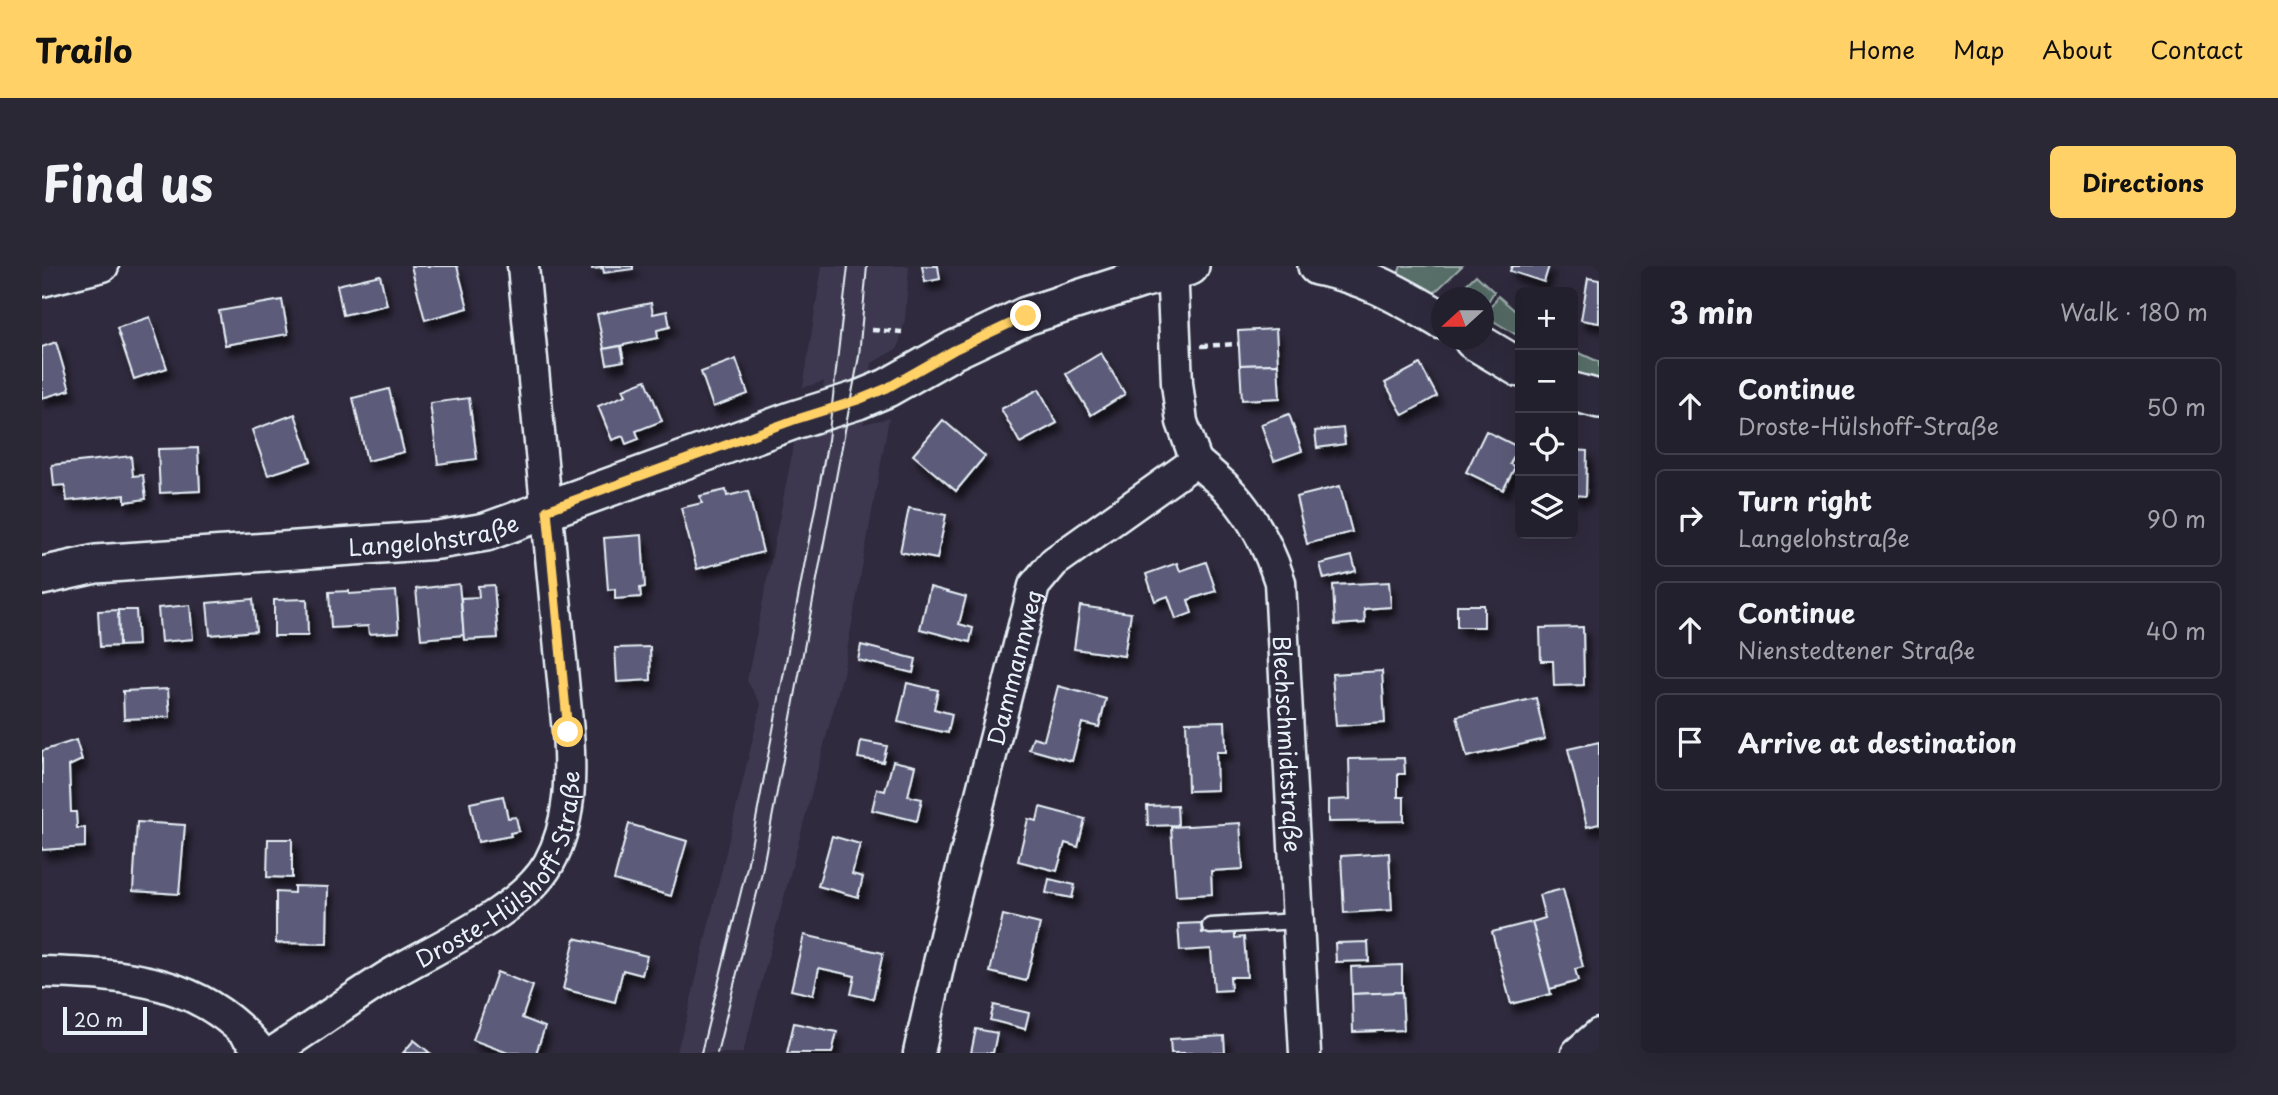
<!DOCTYPE html>
<html lang="en">
<head>
<meta charset="utf-8">
<style>
  body { margin:0; font-family:"Playpen Sans",sans-serif; background:#2b2836; color:#f1f3f6 }
  .controls { position:absolute; right:21px; top:21px; display:grid; overflow:hidden; border-radius:10px; box-shadow:0 7px 28px #0002 }
  .controls button { width:63px; height:63px; display:grid; place-items:center; padding:0; border:0; border-bottom:2px solid #403e4a; background:#23202e; color:#f1f3f6; font:35px sans-serif }
  .compass { position:absolute; left:1389px; top:21px; width:63px; height:63px; border-radius:50%; background:#23202e; box-shadow:0 7px 28px #0002; rotate:249deg }
  .scale { position:absolute; left:21px; bottom:18px; width:84px; box-sizing:border-box; padding-left:7px; border:4px solid #e8f1f8; border-top:0; font-size:19px; line-height:24px; white-space:nowrap; color:#e8f1f8; -webkit-text-stroke:5px #2f2a3d; paint-order:stroke }
  .stop { position:absolute; width:21px; height:21px; margin:-16px; border:5px solid #ffd166; border-radius:50%; background:#fff }
  .stop.end { background:#ffd166; border-color:#fff; box-shadow:0 2px 7px #0008 }
  .list { margin:0; padding:0; list-style:none }
  h2 { display:flex; justify-content:space-between; align-items:center; height:91px; margin:0; padding:0 28px; font-size:30px }
  h2 small { font-size:23px; font-weight:400; color:#a3a3aa }
  .list li { display:grid; grid-template-columns:46px 1fr auto; gap:21px; align-items:center; box-sizing:border-box; height:98px; margin:0 14px 14px; padding:0 14px; border:2px solid #403e4a; border-radius:10px }
  .list b { display:block; font-size:26px; white-space:nowrap }
  .list p { margin:0; font-size:23px; white-space:nowrap; color:#a3a3aa }
  .list em { font-size:23px; font-style:normal; color:#a3a3aa }
  .icon { flex:none; width:38px; height:38px; fill:none; stroke:currentColor; stroke-width:2; stroke-linecap:round; stroke-linejoin:round }
  .map { position:relative; flex:none; width:1557px; height:787px; overflow:hidden; border-radius:10px }
  header { display:flex; align-items:center; gap:42px; box-sizing:border-box; height:98px; padding:0 35px; background:#ffd166; color:#111 }
  header strong { font-size:33px }
  nav { display:flex; gap:38px; margin-inline-start:auto; font-size:24px }
  .intro { display:flex; align-items:center; justify-content:space-between; box-sizing:border-box; height:168px; padding:0 42px }
  h1 { margin:0; font-size:49px }
  .button { padding:18px 32px; border-radius:10px; background:#ffd166; color:#111; font-size:24px; font-weight:700 }
  main { display:flex; gap:42px; padding:0 42px }
  aside { flex:1; background:#23202e; border-radius:10px; box-shadow:0 7px 28px #0002 }
  .map>svg:first-child { display:block }
  .built { fill:#3c394f }
  .green { fill:#596e68; stroke:#a0b0b0; stroke-width:2 }
  .building { fill:#5c5c7a; stroke:#e8f1f8; stroke-width:2; filter:url(#shadow) }
  .lines { fill:none; stroke-linecap:round; stroke-linejoin:round }
  .service-casing { stroke:#e8f1f8; stroke-width:19 }
  .minor-casing { stroke:#e8f1f8; stroke-width:35 }
  .tertiary-casing { stroke:#e8f1f8; stroke-width:42 }
  .path { stroke:#e8f1f8; stroke-width:4.5; stroke-dasharray:7 5; stroke-linecap:butt }
  .service { stroke:#2f2a3d; stroke-width:14 }
  .minor { stroke:#2f2a3d; stroke-width:30 }
  .tertiary { stroke:#2f2a3d; stroke-width:37 }
  .tram { stroke:#e8f1f8; stroke-width:2 }
  .route { stroke:#ffd166; stroke-width:9 }
  .labels { text-anchor:middle; dominant-baseline:central; stroke-width:5; stroke-linejoin:round; paint-order:stroke }
  .street-label { font-size:23px; fill:#e8f1f8; stroke:#2f2a3d }
</style>
</head>
<body>
<header>
<strong>Trailo</strong>
<nav><a>Home</a><a>Map</a><a>About</a><a>Contact</a></nav>
</header>
<div class="intro"><h1>Find us</h1><a class="button">Directions</a></div>
<main>
<div class="map">
<svg width="1557" height="787" viewBox="0 0 1557 787">
  <defs>
    <filter id="shadow"><feDropShadow dx="4.5" dy="8" stdDeviation="3.5" flood-color="#0009"/></filter>
  </defs>
  <rect width="100%" height="100%" fill="#2f2a3d"/>
  <filter id="ink" filterUnits="userSpaceOnUse"><feTurbulence type="fractalNoise" baseFrequency=".0143" numOctaves="2"/><feDisplacementMap in="SourceGraphic" scale="14" xChannelSelector="R" yChannelSelector="G"/><feConvolveMatrix kernelMatrix="1 2 1 2 8 2 1 2 1" color-interpolation-filters="sRGB"/></filter>
  <g filter="url(#ink)">
    <path class="built" d="M 780,0 L 867,0 L 863,54 L 856,82 L 830,97 L 821,158 L 847,152 L 801,407 L 701,787 L 634,787 L 645,751 L 719,438 L 705,415 L 753,173 L 775,168 L 782,115 L 761,122 Z"/>
    <g class="green">
      <path d="M 1359,0 L 1420,0 L 1389,30 L 1356,8 Z"/>
      <path d="M 1434,9 L 1452,26 L 1442,42 L 1442,32 L 1412,30 Z"/>
      <path d="M 1456,30 L 1478,49 L 1478,71 L 1443,50 Z"/>
      <path d="M 1531,84 L 1557,96 L 1557,116 L 1531,109 Z"/>
    </g>
    <g class="building">
      <path d="M 369,0 L 415,0 L 426,42 L 383,54 Z"/>
      <path d="M 550,0 L 591,0 L 591,3 L 562,7 L 561,2 L 550,3 Z"/>
      <path d="M 880,0 L 896,0 L 898,13 L 883,16 Z"/>
      <path d="M 1470,0 L 1507,0 L 1502,16 L 1468,5 Z"/>
      <path d="M 338,9 L 345,39 L 301,49 L 295,19 Z"/>
      <path d="M 1546,12 L 1557,14 L 1557,57 L 1539,54 Z"/>
      <path d="M 240,34 L 246,68 L 183,79 L 177,45 Z"/>
      <path d="M 609,37 L 611,48 L 625,45 L 628,61 L 615,64 L 616,72 L 562,83 L 555,48 Z"/>
      <path d="M 108,51 L 125,102 L 92,113 L 75,62 Z"/>
      <path d="M 1234,63 L 1236,98 L 1198,99 L 1196,65 Z"/>
      <path d="M 14,76 L 28,124 L 0,132 L 0,81 Z"/>
      <path d="M 579,80 L 582,95 L 565,98 L 562,83 Z"/>
      <path d="M 1059,87 L 1083,128 L 1049,149 L 1024,108 Z"/>
      <path d="M 694,93 L 706,128 L 671,141 L 659,106 Z"/>
      <path d="M 1236,98 L 1238,132 L 1200,134 L 1198,99 Z"/>
      <path d="M 1378,98 L 1395,130 L 1361,149 L 1343,117 Z"/>
      <path d="M 604,114 L 620,155 L 594,165 L 597,173 L 584,178 L 581,170 L 570,174 L 556,140 L 584,129 L 581,123 Z"/>
      <path d="M 347,123 L 362,186 L 325,195 L 311,132 Z"/>
      <path d="M 997,123 L 1015,157 L 978,177 L 959,143 Z"/>
      <path d="M 427,132 L 435,193 L 396,198 L 388,137 Z"/>
      <path d="M 253,148 L 269,195 L 226,209 L 210,164 Z"/>
      <path d="M 1247,148 L 1260,185 L 1232,195 L 1219,158 Z"/>
      <path d="M 901,154 L 943,190 L 914,225 L 871,189 Z"/>
      <path d="M 1301,162 L 1303,178 L 1275,182 L 1273,165 Z"/>
      <path d="M 1444,165 L 1476,181 L 1468,198 L 1473,201 L 1461,224 L 1424,206 Z"/>
      <path d="M 156,182 L 158,225 L 118,227 L 116,183 Z"/>
      <path d="M 1531,184 L 1545,185 L 1544,230 L 1531,229 Z"/>
      <path d="M 89,190 L 91,210 L 101,209 L 104,233 L 83,236 L 83,229 L 25,235 L 23,219 L 12,220 L 10,199 Z"/>
      <path d="M 1298,220 L 1310,266 L 1265,278 L 1254,231 Z"/>
      <path d="M 684,224 L 685,230 L 706,225 L 721,286 L 655,303 L 639,242 L 660,237 L 658,230 Z"/>
      <path d="M 867,242 L 904,249 L 895,293 L 858,286 Z"/>
      <path d="M 600,269 L 603,321 L 598,322 L 599,331 L 573,333 L 573,323 L 566,324 L 562,272 Z"/>
      <path d="M 1310,290 L 1314,305 L 1282,313 L 1278,298 Z"/>
      <path d="M 1164,296 L 1174,325 L 1146,334 L 1150,347 L 1134,353 L 1126,330 L 1113,335 L 1104,308 L 1135,297 L 1138,305 Z"/>
      <path d="M 1347,316 L 1349,341 L 1322,343 L 1323,357 L 1293,359 L 1291,319 Z"/>
      <path d="M 417,318 L 422,369 L 379,373 L 374,323 Z"/>
      <path d="M 452,319 L 456,372 L 422,374 L 419,332 L 437,331 L 436,320 Z"/>
      <path d="M 888,321 L 924,331 L 917,358 L 931,362 L 928,376 L 878,363 Z"/>
      <path d="M 307,325 L 307,328 L 354,325 L 357,366 L 327,368 L 326,360 L 289,362 L 287,326 Z"/>
      <path d="M 211,333 L 214,365 L 168,369 L 165,337 Z"/>
      <path d="M 265,333 L 266,370 L 232,370 L 232,334 Z"/>
      <path d="M 148,339 L 151,373 L 119,376 L 116,342 Z"/>
      <rect x="1415" y="339" width="27" height="22"/>
      <path d="M 1038,340 L 1089,347 L 1082,390 L 1032,383 Z"/>
      <path d="M 76,344 L 94,344 L 96,379 L 77,380 Z"/>
      <path d="M 76,344 L 77,380 L 58,381 L 56,345 Z"/>
      <path d="M 1541,361 L 1542,419 L 1512,420 L 1511,395 L 1499,395 L 1498,362 Z"/>
      <path d="M 819,379 L 874,393 L 871,407 L 816,394 Z"/>
      <path d="M 608,381 L 609,414 L 575,416 L 573,382 Z"/>
      <path d="M 1340,405 L 1343,457 L 1294,460 L 1290,408 Z"/>
      <path d="M 865,417 L 896,424 L 892,443 L 910,448 L 906,467 L 856,456 Z"/>
      <path d="M 1016,420 L 1064,433 L 1057,461 L 1040,457 L 1030,495 L 987,483 L 991,471 L 1002,474 Z"/>
      <path d="M 126,423 L 128,451 L 82,453 L 81,425 Z"/>
      <path d="M 1494,432 L 1503,473 L 1425,491 L 1415,450 Z"/>
      <path d="M 1183,455 L 1184,486 L 1174,486 L 1175,524 L 1146,525 L 1144,456 Z"/>
      <path d="M 34,474 L 40,494 L 27,500 L 29,546 L 34,546 L 35,562 L 43,562 L 43,581 L 0,584 L 0,485 Z"/>
      <path d="M 819,475 L 845,480 L 841,496 L 816,492 Z"/>
      <path d="M 1557,476 L 1557,558 L 1545,561 L 1526,483 Z"/>
      <path d="M 1362,492 L 1363,508 L 1356,508 L 1356,531 L 1362,531 L 1362,555 L 1286,556 L 1286,534 L 1308,533 L 1307,493 Z"/>
      <path d="M 851,495 L 873,500 L 866,530 L 880,533 L 875,555 L 830,544 L 835,523 L 843,525 Z"/>
      <path d="M 461,530 L 466,552 L 474,551 L 477,565 L 468,567 L 469,570 L 436,576 L 428,537 Z"/>
      <path d="M 1135,539 L 1136,559 L 1106,560 L 1105,540 Z"/>
      <path d="M 998,541 L 1043,553 L 1036,581 L 1023,577 L 1015,605 L 976,595 L 986,553 L 995,555 Z"/>
      <path d="M 95,556 L 143,559 L 137,628 L 91,625 Z"/>
      <path d="M 1198,557 L 1201,603 L 1169,605 L 1170,628 L 1134,630 L 1129,561 Z"/>
      <path d="M 587,558 L 645,575 L 629,630 L 572,614 Z"/>
      <path d="M 790,570 L 818,578 L 810,608 L 821,611 L 816,631 L 776,620 Z"/>
      <path d="M 226,573 L 250,573 L 250,612 L 225,611 Z"/>
      <path d="M 1347,587 L 1350,644 L 1302,647 L 1299,590 Z"/>
      <path d="M 1007,613 L 1033,619 L 1030,632 L 1004,627 Z"/>
      <path d="M 252,620 L 286,621 L 285,678 L 234,677 L 234,626 L 252,627 Z"/>
      <path d="M 1521,623 L 1541,701 L 1533,703 L 1536,715 L 1508,723 L 1490,656 L 1503,652 L 1497,629 Z"/>
      <path d="M 961,649 L 998,658 L 984,715 L 948,706 Z"/>
      <path d="M 1490,656 L 1509,728 L 1469,738 L 1450,666 Z"/>
      <path d="M 1159,657 L 1160,667 L 1193,665 L 1193,672 L 1202,671 L 1205,711 L 1188,711 L 1189,724 L 1172,725 L 1169,683 L 1138,685 L 1136,658 Z"/>
      <path d="M 762,669 L 841,687 L 831,733 L 809,728 L 813,710 L 777,702 L 771,729 L 749,724 Z"/>
      <path d="M 533,672 L 605,690 L 600,709 L 581,704 L 573,736 L 521,723 Z"/>
      <path d="M 1326,676 L 1327,695 L 1294,696 L 1293,677 Z"/>
      <path d="M 1360,699 L 1360,726 L 1310,728 L 1309,701 Z"/>
      <path d="M 455,706 L 491,720 L 480,752 L 503,761 L 494,787 L 466,787 L 431,774 Z"/>
      <path d="M 1360,726 L 1362,764 L 1311,766 L 1310,728 Z"/>
      <path d="M 952,739 L 987,747 L 983,763 L 948,754 Z"/>
      <path d="M 752,757 L 795,766 L 790,787 L 745,787 Z"/>
      <path d="M 934,763 L 955,767 L 951,787 L 929,787 Z"/>
      <path d="M 1182,770 L 1183,787 L 1129,787 L 1128,773 Z"/>
      <path d="M 372,774 L 388,787 L 361,787 Z"/>
    </g>
    <g class="lines">
      <defs>
        <path id="service" d="M 1168,660 L 1256,655"/>
        <g id="minor">
          <path d="M 0,15 L 61,0"/>
          <path id="s1" d="M 1154,195 C 1166,206 1180,216 1191,229 C 1213,254 1228,285 1238,316 L 1263,787"/>
          <path d="M 0,706 C 86,708 164,714 220,787"/>
          <path id="s2" d="M 230,787 C 271,761 310,732 351,707 C 398,679 480,645 507,597 C 529,557 529,511 526,466 L 481,0"/>
          <path id="s3" d="M 877,787 L 903,670 L 992,320 L 1012,296 L 1154,195 L 1140,156 L 1135,117 L 1130,0"/>
          <path d="M 1535,787 L 1557,768"/>
        </g>
        <g id="tertiary">
          <path d="M 1275,0 C 1324,9 1357,29 1400,54"/>
          <path d="M 1431,74 L 1478,102"/>
          <path d="M 1531,126 L 1557,133"/>
          <path id="s4" d="M 0,310 L 54,298 L 396,274 L 444,266 L 752,154 L 816,134 L 845,122 L 912,84 L 984,50 L 1099,13 L 1148,0"/>
        </g>
      </defs>
      <use href="#service" class="service-casing"/>
      <use href="#minor" class="minor-casing"/>
      <use href="#tertiary" class="tertiary-casing"/>
      <g class="path">
        <path d="M 830,64 L 860,66"/>
        <path d="M 1159,80 L 1197,78"/>
      </g>
      <use href="#service" class="service"/>
      <use href="#minor" class="minor"/>
      <use href="#tertiary" class="tertiary"/>
      <g class="tram">
        <path d="M 659,787 L 705,601 L 786,174 L 806,0"/>
        <path d="M 675,787 L 719,611 L 817,90 L 825,0"/>
      </g>
    </g>
  </g>
  <g class="lines" filter="url(#ink)">
    <path class="route" d="M 526,466 L 505,244 L 752,154 L 816,134 L 845,122 L 912,84 L 984,50"/>
  </g>
  <g class="labels">
    <g class="street-label">
      <text stroke="none"><textPath href="#s4" startOffset="394">Langelohstraße</textPath></text>
      <text stroke="none"><textPath href="#s3" startOffset="397">Dammannweg</textPath></text>
      <text stroke="none"><textPath href="#s1" startOffset="312">Blechschmidtstraße</textPath></text>
      <text stroke="none"><textPath href="#s2" startOffset="303">Droste-Hülshoff-Straße</textPath></text>
    </g>
  </g>
</svg>
<div class="controls">
<button>+</button>
<button>−</button>
<button><svg class="icon" aria-label="locate" viewBox="0 0 24 24"><circle cx="12" cy="12" r="6"/><path d="M12 2v4M12 18v4M2 12h4M18 12h4"/></svg></button>
<button><svg class="icon" aria-label="layers" viewBox="0 0 24 24"><path d="M12 4l9 5-9 5-9-5zM3 14l9 5 9-5"/></svg></button>
</div>
<svg class="compass" viewBox="-18 -18 36 36"><path d="M0-13l5 13h-10z" fill="#e53935"/><path d="M0 13l5-13h-10z" fill="#a3a3aa"/></svg>
<div class="scale">20 m</div>
<div class="stop" style="left:526px;top:466px"></div>
<div class="stop end" style="left:984px;top:50px"></div>
</div>
<aside>
<h2>3 min<small>Walk · 180 m</small></h2>
<ul class="list">
<li><svg class="icon" aria-label="ahead" viewBox="0 0 24 24"><path d="M12 20V5M6 11l6-6 6 6"/></svg><div><b>Continue</b><p>Droste-Hülshoff-Straße</p></div><em>50 m</em></li>
<li><svg class="icon" aria-label="right" viewBox="0 0 24 24"><path d="M7 20v-9h11M14 6l5 5-5 5"/></svg><div><b>Turn right</b><p>Langelohstraße</p></div><em>90 m</em></li>
<li><svg class="icon" aria-label="ahead" viewBox="0 0 24 24"><path d="M12 20V5M6 11l6-6 6 6"/></svg><div><b>Continue</b><p>Nienstedtener Straße</p></div><em>40 m</em></li>
<li><svg class="icon" aria-label="arrive" viewBox="0 0 24 24"><path d="M6 21V4h12l-3 4 3 4H6"/></svg><div><b>Arrive at destination</b></div></li>
</ul>
</aside>
</main>
</body>
</html>
